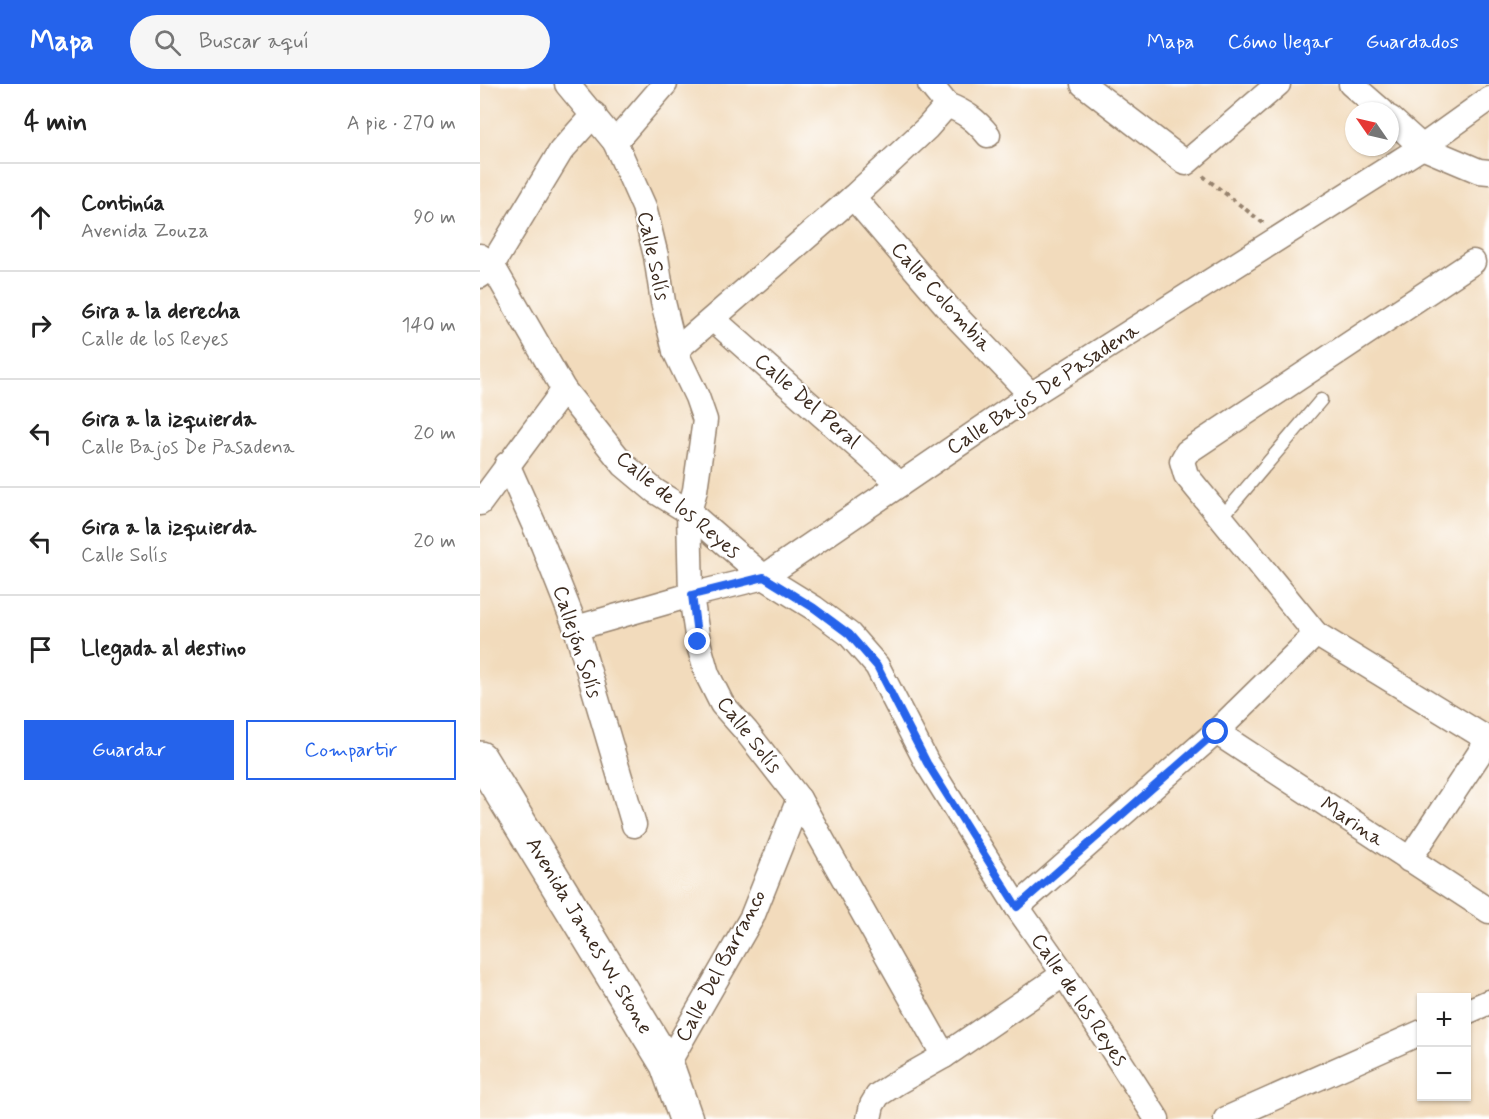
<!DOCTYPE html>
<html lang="es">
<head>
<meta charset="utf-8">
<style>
  body { margin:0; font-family:Mynerve,sans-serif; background:#f6f6f6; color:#222 }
  .controls { position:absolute; right:18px; bottom:18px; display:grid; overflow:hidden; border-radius:0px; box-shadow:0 2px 4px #0004 }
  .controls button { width:54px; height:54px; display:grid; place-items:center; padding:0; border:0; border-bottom:2px solid #e0e0e0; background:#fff; color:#222; font:30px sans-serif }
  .compass { position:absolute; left:865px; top:18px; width:54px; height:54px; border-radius:50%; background:#fff; box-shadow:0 2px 4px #0004; rotate:304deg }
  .stop { position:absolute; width:18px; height:18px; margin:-14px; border:4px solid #2563eb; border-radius:50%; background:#fff }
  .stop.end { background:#2563eb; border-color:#fff; box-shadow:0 2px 6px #0008 }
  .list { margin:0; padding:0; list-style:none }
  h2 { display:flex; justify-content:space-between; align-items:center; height:78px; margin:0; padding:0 24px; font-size:26px }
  h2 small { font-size:20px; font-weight:400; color:#767676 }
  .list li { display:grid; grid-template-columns:39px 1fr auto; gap:18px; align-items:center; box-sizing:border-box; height:108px; padding:0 24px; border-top:2px solid #e0e0e0 }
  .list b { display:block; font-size:22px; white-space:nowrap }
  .list p { margin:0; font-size:20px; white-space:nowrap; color:#767676 }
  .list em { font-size:20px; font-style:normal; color:#767676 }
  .actions { display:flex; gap:12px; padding:18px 24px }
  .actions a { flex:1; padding:14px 0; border:2px solid #2563eb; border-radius:0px; text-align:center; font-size:21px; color:#2563eb }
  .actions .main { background:#2563eb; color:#fff }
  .icon { flex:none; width:33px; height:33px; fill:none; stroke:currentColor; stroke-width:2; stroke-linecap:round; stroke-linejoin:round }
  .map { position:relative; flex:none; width:1009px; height:1035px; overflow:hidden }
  header { display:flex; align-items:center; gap:36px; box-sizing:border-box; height:84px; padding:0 30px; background:#2563eb; color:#fff }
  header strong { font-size:28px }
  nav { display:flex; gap:33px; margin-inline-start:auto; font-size:21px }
  .search { width:420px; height:54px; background:#f6f6f6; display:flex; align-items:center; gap:15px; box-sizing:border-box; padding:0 21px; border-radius:33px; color:#767676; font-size:22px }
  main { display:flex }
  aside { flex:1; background:#fff }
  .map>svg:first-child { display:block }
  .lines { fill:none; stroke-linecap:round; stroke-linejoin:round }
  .lane-casing { stroke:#96826d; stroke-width:15 }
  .street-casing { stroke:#96826d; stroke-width:27 }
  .secondary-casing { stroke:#96826d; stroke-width:36 }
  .path { stroke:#96826d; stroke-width:4; stroke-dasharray:4.5 4.5; stroke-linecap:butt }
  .lane { stroke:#fff; stroke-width:12 }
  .street { stroke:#fff; stroke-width:24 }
  .secondary { stroke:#fff; stroke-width:33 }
  .route { stroke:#2563eb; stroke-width:8 }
  .labels { text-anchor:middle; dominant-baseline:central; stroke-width:4.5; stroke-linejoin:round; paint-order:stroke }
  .street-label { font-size:21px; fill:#3b2a1e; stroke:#fff }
</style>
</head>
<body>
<header>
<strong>Mapa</strong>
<div class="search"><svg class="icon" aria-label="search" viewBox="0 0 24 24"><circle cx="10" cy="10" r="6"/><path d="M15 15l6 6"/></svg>Buscar aquí</div>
<nav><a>Mapa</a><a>Cómo llegar</a><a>Guardados</a></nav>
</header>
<main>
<aside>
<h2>4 min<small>A pie · 270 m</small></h2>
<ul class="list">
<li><svg class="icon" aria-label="ahead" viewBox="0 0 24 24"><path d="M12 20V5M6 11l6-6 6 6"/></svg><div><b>Continúa</b><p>Avenida Zouza</p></div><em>90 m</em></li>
<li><svg class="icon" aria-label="right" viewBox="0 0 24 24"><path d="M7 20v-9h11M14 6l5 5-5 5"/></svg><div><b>Gira a la derecha</b><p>Calle de los Reyes</p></div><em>140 m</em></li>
<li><svg class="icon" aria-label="left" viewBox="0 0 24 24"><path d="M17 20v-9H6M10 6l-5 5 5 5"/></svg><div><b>Gira a la izquierda</b><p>Calle Bajos De Pasadena</p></div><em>20 m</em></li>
<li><svg class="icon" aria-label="left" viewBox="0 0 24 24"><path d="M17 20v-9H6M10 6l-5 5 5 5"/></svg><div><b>Gira a la izquierda</b><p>Calle Solís</p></div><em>20 m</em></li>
<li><svg class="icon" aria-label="arrive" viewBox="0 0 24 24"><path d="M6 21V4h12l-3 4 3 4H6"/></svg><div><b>Llegada al destino</b></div></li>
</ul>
<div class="actions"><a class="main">Guardar</a><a>Compartir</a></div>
</aside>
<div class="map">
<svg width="1009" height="1035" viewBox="0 0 1009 1035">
  <rect width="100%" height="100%" fill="#fff"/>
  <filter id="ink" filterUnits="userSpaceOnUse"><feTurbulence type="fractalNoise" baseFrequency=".0167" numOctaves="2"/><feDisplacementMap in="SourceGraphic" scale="12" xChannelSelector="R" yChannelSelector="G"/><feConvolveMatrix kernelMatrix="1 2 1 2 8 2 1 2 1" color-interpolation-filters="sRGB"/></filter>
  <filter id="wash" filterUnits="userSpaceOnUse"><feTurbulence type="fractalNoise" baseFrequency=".008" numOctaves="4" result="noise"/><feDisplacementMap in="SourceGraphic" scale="24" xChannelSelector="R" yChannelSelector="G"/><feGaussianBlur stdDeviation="1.35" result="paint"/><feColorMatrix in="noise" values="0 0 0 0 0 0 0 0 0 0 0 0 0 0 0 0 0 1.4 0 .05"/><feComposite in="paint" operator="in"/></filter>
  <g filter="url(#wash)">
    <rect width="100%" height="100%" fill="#f2dbbc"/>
  </g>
  <g filter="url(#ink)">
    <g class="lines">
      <defs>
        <path id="lane" d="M 741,434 L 841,316"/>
        <g id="street">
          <path d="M 87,0 L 135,58 L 164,123 L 176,172 L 183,218 L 195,267 L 217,313 L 225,336 L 215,406 L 209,428 L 211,511 L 218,558 L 227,590 L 242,620 L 266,647 L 319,715 L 464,972"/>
          <path d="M 450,0 L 467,21"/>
          <path d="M 603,0 L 706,79 L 798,0"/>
          <path d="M 871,0 L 902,27"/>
          <path d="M 467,21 C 485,28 496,36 508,51"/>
          <path d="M 910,34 L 942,63 L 999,87 L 1009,88"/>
          <path d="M 135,58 L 185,0"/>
          <path d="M 373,113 L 471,227 L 551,311"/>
          <path d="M 0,172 L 12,181 L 84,306 L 144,381 L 175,407 L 209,428 L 284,493 L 334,524 L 369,550 L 397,582 L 447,679 L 537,823 L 584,890 L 677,1035"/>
          <path d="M 993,178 L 707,368 L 702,377 L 706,391 L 836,550 L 1009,656"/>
          <path d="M 0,192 L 12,181 L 81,67 L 114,30"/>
          <path d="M 233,235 L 420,400"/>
          <path d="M 195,267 L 373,113 L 447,44 L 467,21"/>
          <path d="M 27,380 L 63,461 L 96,544 L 154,741"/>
          <path d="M 0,419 L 84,306"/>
          <path d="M 96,544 L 211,511 L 284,493 L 551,311 L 942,63 L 1009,15"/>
          <path d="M 736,648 L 1009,827"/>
          <path d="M 929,776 L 1009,655"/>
          <path d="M 537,823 L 736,648 L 836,550"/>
          <path d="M 986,928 L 1009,918"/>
          <path d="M 187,981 L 272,833 L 319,715"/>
          <path d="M 389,1035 L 392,1021 L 398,1011 L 418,998 L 464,972 L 584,890"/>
          <path d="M 746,1035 L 942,948"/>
        </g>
        <path id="secondary" d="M 0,674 L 187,981 L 206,1035"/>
      </defs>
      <use href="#lane" class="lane-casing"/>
      <use href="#street" class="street-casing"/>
      <use href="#secondary" class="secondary-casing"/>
      <path class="path" d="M 723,92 L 783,139"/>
      <use href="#lane" class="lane"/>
      <use href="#street" class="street"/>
      <use href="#secondary" class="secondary"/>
    </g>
  </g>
  <g class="lines" filter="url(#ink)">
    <path class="route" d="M 218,558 L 212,511 L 284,493 L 334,524 L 369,550 L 397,582 L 447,679 L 537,823 L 736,648"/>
  </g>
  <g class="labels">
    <g class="street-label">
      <text transform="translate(173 172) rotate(78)">Calle Solís</text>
      <text transform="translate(461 213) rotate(48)">Calle Colombia</text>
      <text transform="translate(563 305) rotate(-33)">Calle Bajos De Pasadena</text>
      <text transform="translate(327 317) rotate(41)">Calle Del Peral</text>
      <text transform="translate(198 421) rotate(40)">Calle de los Reyes</text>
      <text transform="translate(97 558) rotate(72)">Callejón Solís</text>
      <text transform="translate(269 651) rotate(52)">Calle Solís</text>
      <text transform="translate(872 738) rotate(34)">Marina</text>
      <text transform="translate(109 852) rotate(59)">Avenida James W. Stone</text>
      <text transform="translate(241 882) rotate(-62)">Calle Del Barranco</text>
      <text transform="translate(599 916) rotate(56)">Calle de los Reyes</text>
    </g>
  </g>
</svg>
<div class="controls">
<button>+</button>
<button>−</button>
</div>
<svg class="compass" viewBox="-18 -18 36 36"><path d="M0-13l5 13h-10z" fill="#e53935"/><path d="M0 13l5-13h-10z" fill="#767676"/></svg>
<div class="stop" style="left:736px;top:648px"></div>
<div class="stop end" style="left:218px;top:558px"></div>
</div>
</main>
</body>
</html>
